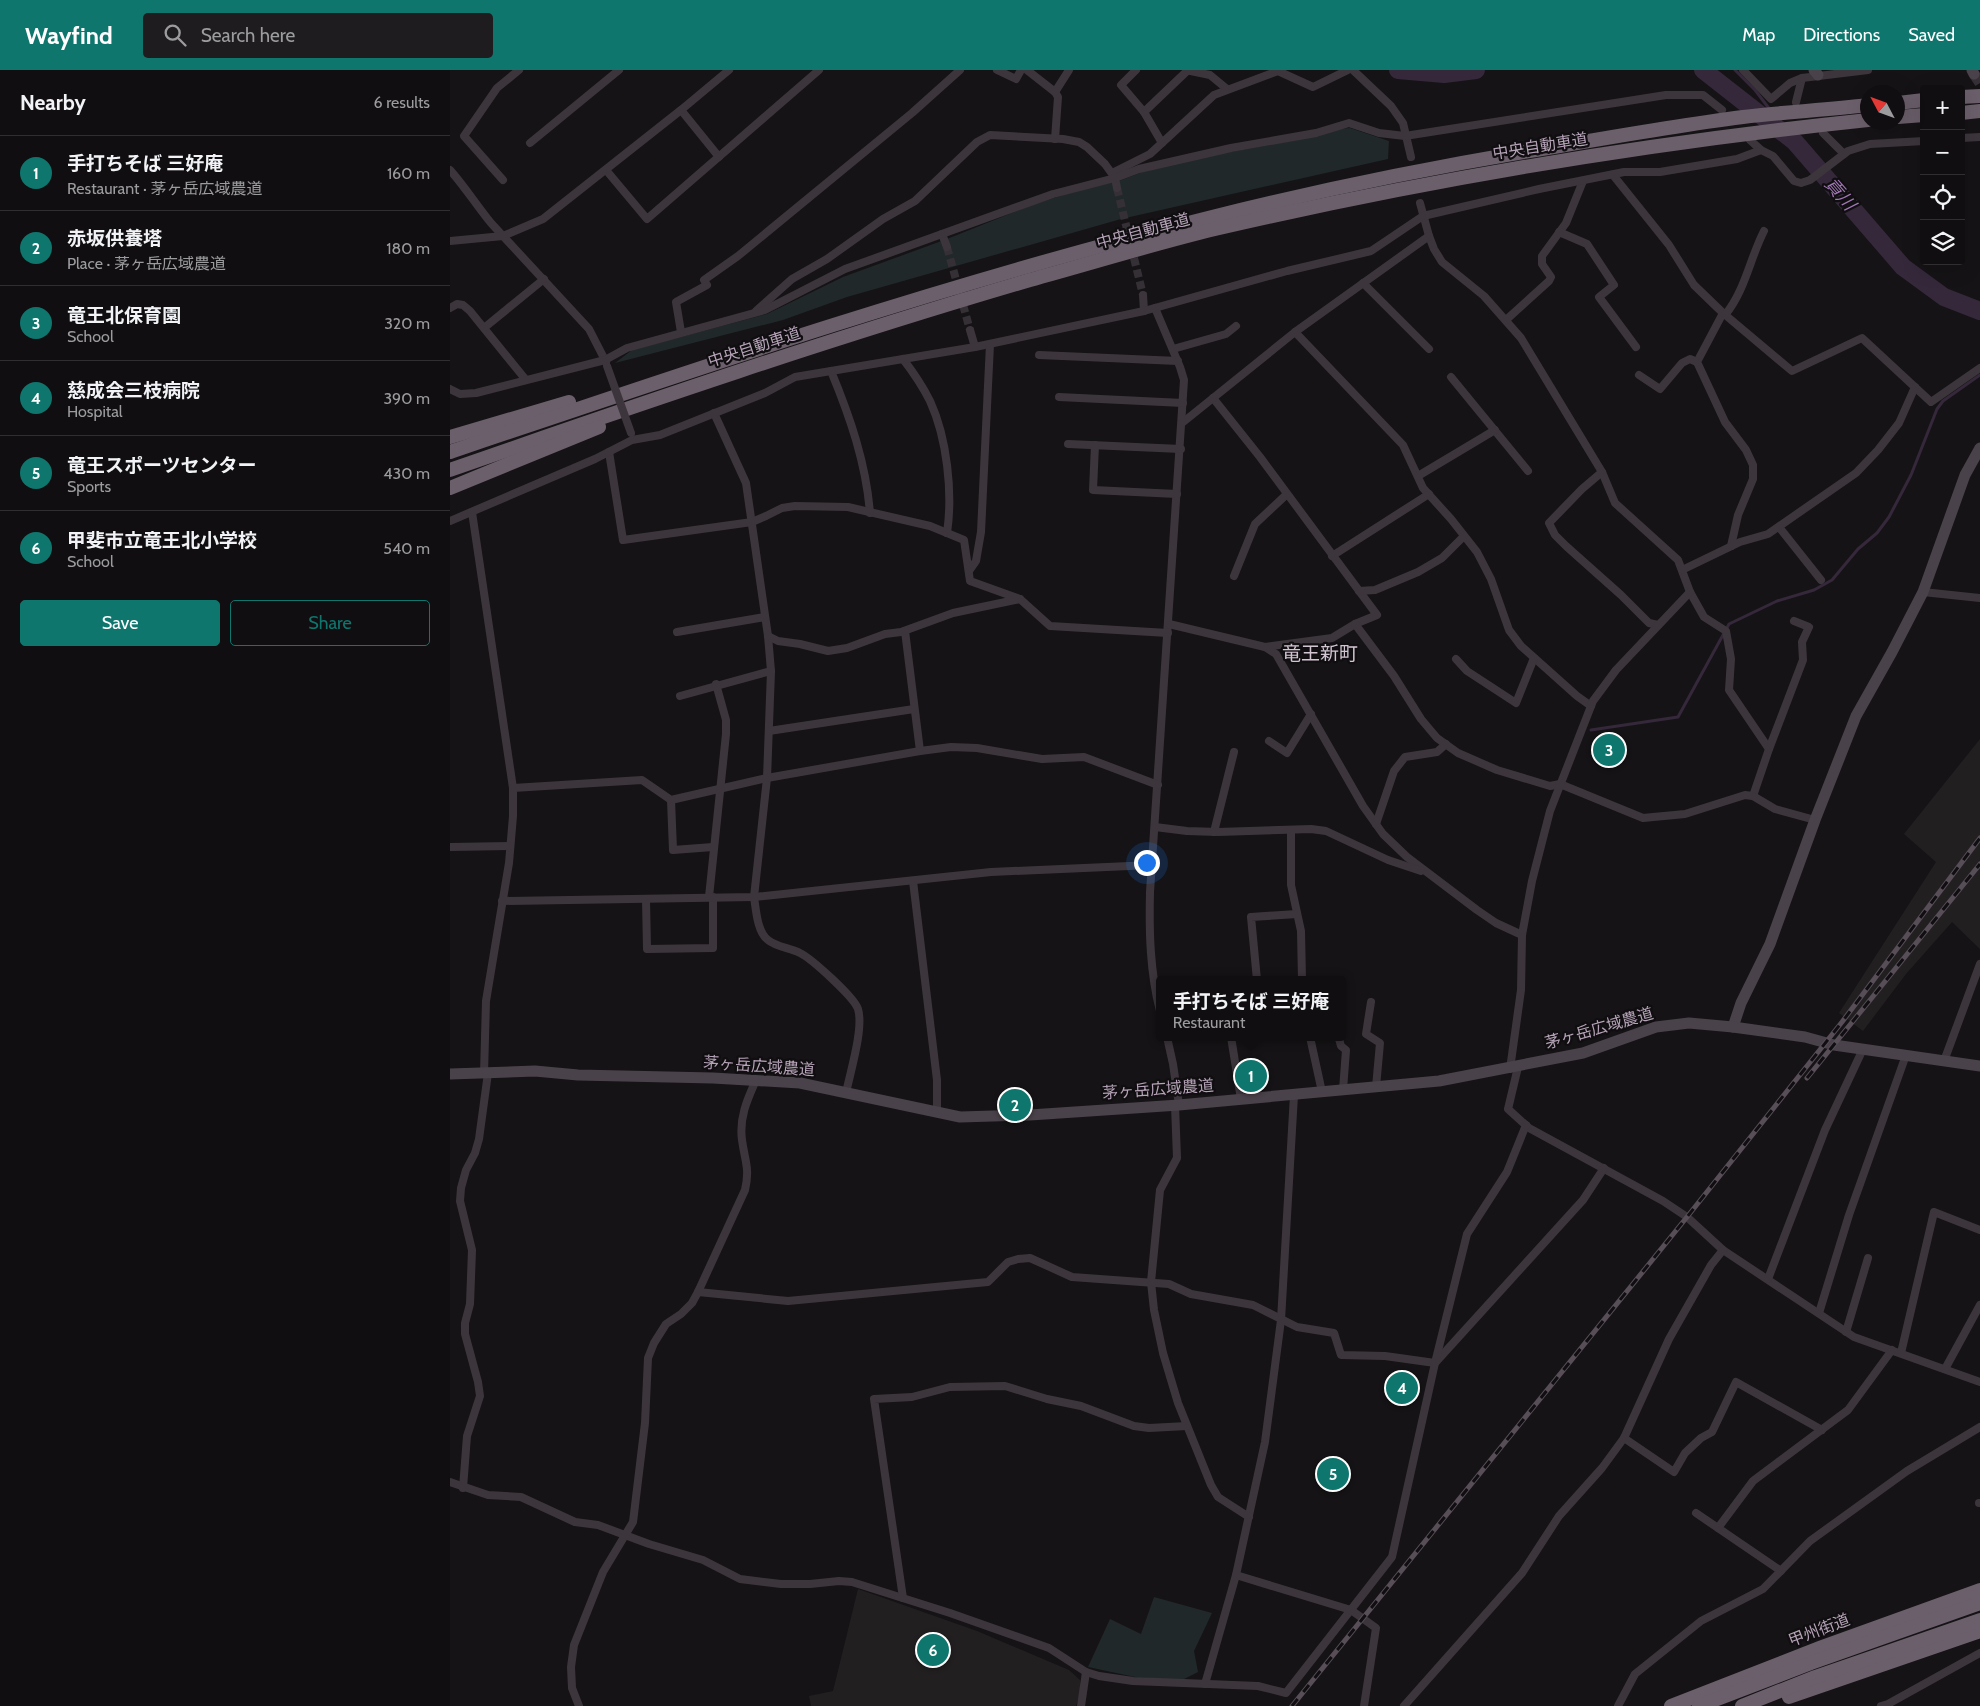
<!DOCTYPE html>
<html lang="en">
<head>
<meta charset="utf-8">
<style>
  body { margin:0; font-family:Cabin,"Noto Sans JP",sans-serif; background:#1e1c1e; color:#f1f3f6 }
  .controls { position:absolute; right:15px; top:15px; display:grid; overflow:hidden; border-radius:5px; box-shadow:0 5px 20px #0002 }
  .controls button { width:45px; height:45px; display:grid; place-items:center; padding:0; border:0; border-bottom:1px solid #302e30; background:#100e10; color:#f1f3f6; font:25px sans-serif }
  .compass { position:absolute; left:1410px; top:15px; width:45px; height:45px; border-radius:50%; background:#100e10; box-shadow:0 5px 20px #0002; rotate:311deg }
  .you { position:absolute; left:696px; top:792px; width:18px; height:18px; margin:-12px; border:4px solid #fff; border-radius:50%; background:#1a73e8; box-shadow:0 0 0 8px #1a73e833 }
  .badge { display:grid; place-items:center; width:32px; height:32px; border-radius:50%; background:#0f766e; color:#fff; font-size:16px; font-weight:700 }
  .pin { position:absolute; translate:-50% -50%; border:2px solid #fff; box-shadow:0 1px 5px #0006 }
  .popup { position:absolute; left:706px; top:906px; width:190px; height:65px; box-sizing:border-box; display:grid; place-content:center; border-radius:5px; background:#100e10; filter:drop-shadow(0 1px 4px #0005); font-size:16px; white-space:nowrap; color:#9c9c9f }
  .popup b { font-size:19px; color:#f1f3f6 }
  .popup::after { content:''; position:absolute; left:50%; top:100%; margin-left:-10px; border:10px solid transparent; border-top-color:#100e10 }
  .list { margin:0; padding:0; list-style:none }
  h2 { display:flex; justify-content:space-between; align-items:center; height:65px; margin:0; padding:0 20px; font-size:21px }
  h2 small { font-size:16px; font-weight:400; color:#9c9c9f }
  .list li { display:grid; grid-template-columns:32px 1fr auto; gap:15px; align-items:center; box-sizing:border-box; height:75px; padding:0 20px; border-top:1px solid #302e30 }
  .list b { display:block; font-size:19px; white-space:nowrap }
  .list p { margin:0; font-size:16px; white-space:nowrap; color:#9c9c9f }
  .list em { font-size:16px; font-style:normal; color:#9c9c9f }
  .actions { display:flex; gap:10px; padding:15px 20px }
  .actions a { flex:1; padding:11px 0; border:1px solid #0f766e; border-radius:5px; text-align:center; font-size:18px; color:#0f766e }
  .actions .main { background:#0f766e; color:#fff }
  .icon { flex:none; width:28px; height:28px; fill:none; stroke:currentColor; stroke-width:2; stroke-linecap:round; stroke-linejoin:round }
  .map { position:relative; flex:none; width:1530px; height:1636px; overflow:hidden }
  header { display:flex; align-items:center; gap:30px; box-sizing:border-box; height:70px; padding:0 25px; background:#0f766e; color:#fff }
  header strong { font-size:24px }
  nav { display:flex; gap:28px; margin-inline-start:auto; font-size:18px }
  .search { width:350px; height:45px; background:#1e1c1e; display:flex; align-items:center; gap:12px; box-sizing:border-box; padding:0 18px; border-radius:5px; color:#9c9c9f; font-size:19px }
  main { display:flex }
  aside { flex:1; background:#100e10 }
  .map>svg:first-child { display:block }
  .built { fill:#221f21 }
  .green { fill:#21282a }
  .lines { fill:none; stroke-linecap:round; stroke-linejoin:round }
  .stream { stroke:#34283a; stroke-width:3 }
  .river { stroke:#34283a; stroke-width:18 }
  .street-tunnel { stroke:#353035; stroke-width:8; stroke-dasharray:8 4; stroke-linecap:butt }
  .secondary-tunnel { stroke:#353035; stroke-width:11; stroke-dasharray:11 5.5; stroke-linecap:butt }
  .street { stroke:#3c363c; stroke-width:8 }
  .secondary { stroke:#4a424a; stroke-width:11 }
  .highway { stroke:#6b5f6c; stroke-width:14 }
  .rail-casing { stroke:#574e58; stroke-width:5 }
  .rail { stroke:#100e10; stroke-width:3; stroke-dasharray:9; stroke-linecap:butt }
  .street-bridge { stroke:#3c363c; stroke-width:8 }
  .labels { text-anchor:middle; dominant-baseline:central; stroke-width:4.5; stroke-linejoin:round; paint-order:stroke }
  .street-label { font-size:16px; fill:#b5a3b7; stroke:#100e10 }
  .water-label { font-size:18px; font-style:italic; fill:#a177b5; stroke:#100e10 }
  .quarter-label { font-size:19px; fill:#d2c5d2; stroke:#100e10 }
</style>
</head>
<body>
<header>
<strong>Wayfind</strong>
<div class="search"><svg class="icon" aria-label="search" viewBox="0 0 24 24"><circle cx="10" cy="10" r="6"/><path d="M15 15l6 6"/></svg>Search here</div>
<nav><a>Map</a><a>Directions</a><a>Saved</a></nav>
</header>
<main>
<aside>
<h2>Nearby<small>6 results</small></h2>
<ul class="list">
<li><span class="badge">1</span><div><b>手打ちそば 三好庵</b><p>Restaurant · 茅ヶ岳広域農道</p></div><em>160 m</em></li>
<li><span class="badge">2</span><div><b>赤坂供養塔</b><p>Place · 茅ヶ岳広域農道</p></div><em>180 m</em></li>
<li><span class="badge">3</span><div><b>竜王北保育園</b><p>School</p></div><em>320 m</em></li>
<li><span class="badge">4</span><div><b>慈成会三枝病院</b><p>Hospital</p></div><em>390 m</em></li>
<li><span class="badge">5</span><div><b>竜王スポーツセンター</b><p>Sports</p></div><em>430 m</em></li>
<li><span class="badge">6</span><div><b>甲斐市立竜王北小学校</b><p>School</p></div><em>540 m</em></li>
</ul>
<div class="actions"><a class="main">Save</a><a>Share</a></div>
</aside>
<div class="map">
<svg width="1530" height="1636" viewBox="0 0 1530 1636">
  <rect width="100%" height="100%" fill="#151315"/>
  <g class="built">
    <path d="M 1530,669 L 1530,879 L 1502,852 L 1456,904 L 1413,961 L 1389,943 L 1486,792 L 1454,764 Z"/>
    <path d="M 408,1519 L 527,1561 L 619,1600 L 630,1610 L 630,1624 L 626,1636 L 361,1636 L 359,1626 L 383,1621 Z"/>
  </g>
  <g class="green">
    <path d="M 900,58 L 939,71 L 938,89 L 671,149 L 397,227 L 333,250 L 165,293 L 182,280 L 317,244 L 393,207 L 497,169 L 577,137 L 636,117 L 666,112 L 698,100 L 747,88 L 847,70 L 886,59 Z"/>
    <path d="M 704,1527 L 762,1543 L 744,1581 L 748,1602 L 732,1610 L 685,1607 L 638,1597 L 660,1549 L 691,1564 Z"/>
  </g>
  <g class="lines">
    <g class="stream">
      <path d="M 1285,0 L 1305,20 L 1321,41"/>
      <path d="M 1338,63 L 1345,72"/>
      <path d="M 1141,660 L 1228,647 L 1279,554 L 1327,531 L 1364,520 L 1382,510 L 1408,479 L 1427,463 L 1439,447 L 1461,405 L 1487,339 L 1493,331 L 1530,305"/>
    </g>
    <g class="river">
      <path d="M 948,0 L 994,4 L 1026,0"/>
      <path d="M 1253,0 L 1345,72 L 1453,197 L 1494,227 L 1530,241"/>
    </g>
    <g class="street-tunnel">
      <path d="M 667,118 L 693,225"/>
      <path d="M 497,177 L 520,260"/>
    </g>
    <path class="secondary-tunnel" d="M 1524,4 L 1530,13"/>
    <g class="street">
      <path d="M 547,0 L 566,9 L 571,0"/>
      <path d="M 577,0 L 605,22 L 608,27 L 605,69"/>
      <path d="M 686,0 L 671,15 L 694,42 L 712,73"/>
      <path d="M 736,0 L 760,5 L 777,19"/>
      <path d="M 903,0 L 941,36 L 953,53 L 961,87"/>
      <path d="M 1293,0 L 1321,29 L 1340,13 L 1352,8"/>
      <path d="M 605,22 L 619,0"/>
      <path d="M 1346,32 L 1352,8 L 1418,0"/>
      <path d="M 231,40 L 269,87"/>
      <path d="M 694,42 L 737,1"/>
      <path d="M 1373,63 L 1394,84"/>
      <path d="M 1511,68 L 1530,67"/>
      <path d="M 1300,70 L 1311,80"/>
      <path d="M 80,73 L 169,0"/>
      <path d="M 0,100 C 15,117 27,136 41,153 L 139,259 L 156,292"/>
      <path d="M 156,100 L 197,149 L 369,0"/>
      <path d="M 662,103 L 700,84 L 764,25 L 828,1 L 863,17 L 898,0"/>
      <path d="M 1163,105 L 1219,175 L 1244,215 L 1273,243 L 1342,301 L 1412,268 L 1481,332 L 1530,298"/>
      <path d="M 53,110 L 14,66 L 47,18 L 69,0"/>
      <path d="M 970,133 L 979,166 L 984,179 L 992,192 L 1034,226 L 1071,268 L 1152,402 L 1165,433 L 1228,490 L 1240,522 L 1254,547 L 1276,561 L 1281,589 L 1279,620 L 1319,679 L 1303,726"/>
      <path d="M 1109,162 L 1137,174 L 1164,215 L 1149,227 L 1186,277"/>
      <path d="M 492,164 L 497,177"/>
      <path d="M 0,171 L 53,166 L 93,149 L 231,40 L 279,0"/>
      <path d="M 913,213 L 979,279"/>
      <path d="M 693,225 L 694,241"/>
      <path d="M 0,238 L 7,234 L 13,235 L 20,241 L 76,310"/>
      <path d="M 705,238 L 730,297 L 734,310 L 700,822 C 699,862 700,902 710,941"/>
      <path d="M 306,241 L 342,209 L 377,189 L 433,149 L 465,131 L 527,72 L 540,65 L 613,69 L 629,72 L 637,77 L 655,94 L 665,108 L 667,118"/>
      <path d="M 1273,243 L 1247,292 L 1275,352 L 1296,380 L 1303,395 L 1303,409 L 1288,445 L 1281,476"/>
      <path d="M 1275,245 C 1295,221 1300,188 1314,161"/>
      <path d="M 1056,250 L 1099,211 L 1101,207 L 1092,194 L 1092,186 L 1116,153 L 1133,111"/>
      <path d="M 34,258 L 94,209"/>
      <path d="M 520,260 L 525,277"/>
      <path d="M 231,262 L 226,232 L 257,215 L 254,210 L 288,186 L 462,43 L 510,0"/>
      <path d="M 845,262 L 953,375 L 973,418 L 1001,449 L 1027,482 L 1041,509 L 1059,560 L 1071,576 L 1127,626 L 1141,636"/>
      <path d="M 723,279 L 776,264 L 786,256"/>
      <path d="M 589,285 L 728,291"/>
      <path d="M 453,289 C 463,302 473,317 480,331 C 497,368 503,423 497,463"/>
      <path d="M 381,301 C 400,347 416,393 420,443"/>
      <path d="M 1189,305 L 1210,319 L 1232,293 L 1240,289 L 1247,292"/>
      <path d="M 1001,307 L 1078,401"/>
      <path d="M 0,319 L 10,324 L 26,323 L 155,290 L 177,278 L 315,240 L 395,199 L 603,124 L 665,108 L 689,99 L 781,78 L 866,63 L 899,53 L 929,63 L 955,66 L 1216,25 L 1253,25 L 1272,40"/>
      <path d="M 609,327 L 733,333"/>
      <path d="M 763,328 L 810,387 L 927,545 L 905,554 L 882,568 L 815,577"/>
      <path d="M 264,343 L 296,413 L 318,566 L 321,601 L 317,708 L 304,827 C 306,839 307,862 318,870 C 326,877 341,878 350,883 C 362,889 404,927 408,939 C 414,958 400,1003 396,1023"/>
      <path d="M 732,353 L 845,262 L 979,166"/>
      <path d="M 618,374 L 731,379"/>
      <path d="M 645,375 L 643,420 L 727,424"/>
      <path d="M 159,382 L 173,470 L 302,452 L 316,446 L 332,438 L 345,436 L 398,437 L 480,456 L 514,470 L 520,511 L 570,529 L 600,556 L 718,563"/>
      <path d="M 1152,402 L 1132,419 L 1099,453 L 1105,465 L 1116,476 L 1171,525 L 1199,553 L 1208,555"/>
      <path d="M 968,406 L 1045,360"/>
      <path d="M 22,442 L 63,718 L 63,746 L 59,793 L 36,931 L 34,1004"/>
      <path d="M 0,451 L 145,389 L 182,370 L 210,365 L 315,323 L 345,307 L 525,277 L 694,241 L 837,201 L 921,181 L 973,146 L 1089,119 L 1174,102 L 1210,102 L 1287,89 L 1311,80 L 1323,86 L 1344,111 L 1351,113 L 1360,110 L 1398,81 L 1420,74 L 1474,71"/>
      <path d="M 1329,457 L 1371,510"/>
      <path d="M 882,486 L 979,424"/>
      <path d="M 1232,500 L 1290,472 L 1318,464 L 1406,403 L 1428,380 L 1449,353 L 1465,317"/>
      <path d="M 519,501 L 526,491 L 531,462 L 540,274"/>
      <path d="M 784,506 L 805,454 L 837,424"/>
      <path d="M 909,521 L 925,520 L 968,502 L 992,488 L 1014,466"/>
      <path d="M 1473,522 L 1530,528"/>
      <path d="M 719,554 L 815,577 L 826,584 L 913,736 L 933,764 L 957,787 L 1027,840 L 1046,853 L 1072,865"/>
      <path d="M 905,554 L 944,606 L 971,649 L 987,668 L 1008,683 L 1047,700 L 1100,716 L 1110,714 L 1193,748 L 1235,744 L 1295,725 L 1303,726 L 1325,739 L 1365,750"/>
      <path d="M 455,561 L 470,681"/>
      <path d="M 227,562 L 315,547"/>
      <path d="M 318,566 L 328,571 L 350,574 L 378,581 L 397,578 L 435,564 L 451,562 L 503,543 L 570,529"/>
      <path d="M 1006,589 L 1017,601 L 1066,633 L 1084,588"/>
      <path d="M 230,626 L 321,601"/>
      <path d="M 319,661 L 464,639"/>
      <path d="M 819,671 L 837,683 L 861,644"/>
      <path d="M 1319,679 L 1353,590 L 1352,572 L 1359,557 L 1344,551"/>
      <path d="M 63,718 L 192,710 L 221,730 L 317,708 L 470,681 L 501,677 L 527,678 L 592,689 L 634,687 L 708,715"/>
      <path d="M 221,730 L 223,780 L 263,777"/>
      <path d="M 926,754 L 944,701 L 955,687 L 987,682 L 996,674"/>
      <path d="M 705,757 L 737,761 L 768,762 L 861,759 L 876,761 L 938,790 L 971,801"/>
      <path d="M 841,760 L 841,815 L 851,861 L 852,910"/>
      <path d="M 764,762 L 784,682"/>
      <path d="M 0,777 L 60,776"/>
      <path d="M 463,811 L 487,1010 L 487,1041"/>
      <path d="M 259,827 L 276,664 L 276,650 L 266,614"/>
      <path d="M 196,829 L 197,879 L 263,878 L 263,827"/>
      <path d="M 52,831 L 304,827 L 541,802 L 702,795"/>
      <path d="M 807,910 L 801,847 L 847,844"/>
      <path d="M 921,932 L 916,964 L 930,973 L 926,1017"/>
      <path d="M 717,967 L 723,994 L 729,1035"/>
      <path d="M 781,967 L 791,1029"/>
      <path d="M 860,967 L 872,1022"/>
      <path d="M 889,969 L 891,976 L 896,980 L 893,1020"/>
      <path d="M 1494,991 L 1530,894"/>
      <path d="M 1068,997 L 1058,1039 L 1079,1058 L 1213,1131 L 1237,1147 L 1273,1180 L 1404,1267 L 1530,1312"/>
      <path d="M 1060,999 L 1071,920 L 1072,865 L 1082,811 L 1100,741 L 1143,631 L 1166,600 L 1240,522"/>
      <path d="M 725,1035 L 727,1088 L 710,1120 L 701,1212 L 704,1240 L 713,1283 L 728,1333 L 761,1415 L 768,1427 L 799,1447"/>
      <path d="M 1318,1209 L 1375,1060 L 1413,979"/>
      <path d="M 248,1222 L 338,1231 L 538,1212 L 558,1192 L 568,1189 L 580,1188 L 622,1207 L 719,1214 L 741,1224 L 803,1235 L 847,1257 L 884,1263 L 891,1285 L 935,1286 L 985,1293 L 1133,1130 L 1154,1098"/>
      <path d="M 1369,1243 L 1399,1145 L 1456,985"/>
      <path d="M 1396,1262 L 1418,1188"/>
      <path d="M 1451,1283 L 1484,1142 L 1530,1160"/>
      <path d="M 1495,1299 L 1530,1235"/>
      <path d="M 1174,1368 L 1224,1402 L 1235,1383 L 1251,1368 L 1262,1362 L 1286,1312 L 1372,1360"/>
      <path d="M 0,1412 L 38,1425 L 71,1427 L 125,1452 L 148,1455 L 199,1474 L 253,1490 L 290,1509 L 331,1514 L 360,1514 L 389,1511 L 402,1512 L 500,1543 L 599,1578 L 636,1602 L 649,1606 L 683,1611 L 808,1616 L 836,1623 L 942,1487 L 985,1293 L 1017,1164 L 1057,1102 L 1076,1055"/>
      <path d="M 13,1418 L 17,1366 L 30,1326 L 28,1312 L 15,1264 L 15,1253 L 20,1234 L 22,1180 L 10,1131 L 11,1118 L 16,1100 L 25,1083 L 29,1069 L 38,1003"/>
      <path d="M 1529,1433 L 1530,1433"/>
      <path d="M 1246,1443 L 1331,1501"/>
      <path d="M 1268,1458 L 1303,1411 L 1398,1340 L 1442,1280"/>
      <path d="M 786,1505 L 901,1540 L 926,1558 L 914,1636"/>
      <path d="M 453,1528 L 424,1329 L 462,1327 L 500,1317 L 555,1316 L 597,1329 L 631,1336 L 684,1356 L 699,1358 L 737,1356"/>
      <path d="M 755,1614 L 786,1505 L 815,1372 L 831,1250 L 844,1025"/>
      <path d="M 129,1636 L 122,1618 L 121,1597 L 124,1575 L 153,1502 L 183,1452 L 195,1353 L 198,1288 L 204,1273 L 216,1254 L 231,1244 L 242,1233 L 248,1222 L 295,1120 C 300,1098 295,1092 292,1070 C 289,1048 297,1030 306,1010"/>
      <path d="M 631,1636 L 636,1602"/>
      <path d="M 954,1636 L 1072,1503 L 1109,1446 L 1152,1398 L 1174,1368 L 1219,1269 L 1261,1195 L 1273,1180"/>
      <path d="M 1168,1636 L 1185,1604 L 1251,1551 L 1313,1519 L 1360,1471 L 1457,1401 L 1530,1357"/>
      <path d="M 1431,1636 L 1438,1634 L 1530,1583"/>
    </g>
    <g class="secondary">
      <path d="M 1364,0 L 1368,5"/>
      <path d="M 1522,0 L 1524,4"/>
      <path d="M 1283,957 L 1291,933 L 1320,874 L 1365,750 L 1406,646 L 1442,582 L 1473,522 L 1515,405 L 1530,378"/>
      <path d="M 0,1004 L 85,1001 L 128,1005 L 263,1008 L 350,1013 L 510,1047 L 580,1045 L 729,1035 L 989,1011 L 1133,983 L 1206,957 L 1239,953 L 1283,957 L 1355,967 L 1384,975 L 1530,996"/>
    </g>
    <g class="highway">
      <path d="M 1511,27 L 1530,26"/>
      <path d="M 1448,33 L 1474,30"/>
      <path d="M 1511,43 L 1530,41"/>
      <path d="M 1448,47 L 1474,45"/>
      <path d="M 0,367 L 119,332"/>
      <path d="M 0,382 C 251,297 501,212 758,148 C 873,119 988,96 1104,77 C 1167,66 1230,55 1293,47 C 1334,42 1376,40 1418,35"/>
      <path d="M 0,400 C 192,333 385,267 580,210 C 642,193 703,174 765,159 C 980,109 1198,73 1418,50"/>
      <path d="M 0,418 L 149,357"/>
      <path d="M 1339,1627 L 1530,1561"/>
      <path d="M 1221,1636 L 1372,1577 L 1530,1520"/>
      <path d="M 1249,1636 L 1361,1593 L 1530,1533"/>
      <path d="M 1292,1636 L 1365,1607 L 1530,1550"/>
    </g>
    <defs>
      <g id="rail">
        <path d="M 1357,1008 L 1530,794"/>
        <path d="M 842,1636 L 1237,1147 L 1392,952 L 1530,768"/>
      </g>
    </defs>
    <use href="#rail" class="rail-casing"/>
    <use href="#rail" class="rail"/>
    <path class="street-bridge" d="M 157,296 L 181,363"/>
  </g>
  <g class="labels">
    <g class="street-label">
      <text transform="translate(1090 76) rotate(-9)">中央自動車道</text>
      <text transform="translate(693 161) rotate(-15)">中央自動車道</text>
      <text transform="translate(304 277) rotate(-18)">中央自動車道</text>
      <text transform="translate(1149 958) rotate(-16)">茅ヶ岳広域農道</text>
      <text transform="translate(309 996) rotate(4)">茅ヶ岳広域農道</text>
      <text transform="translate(708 1019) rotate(-4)">茅ヶ岳広域農道</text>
      <text transform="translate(1369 1560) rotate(-21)">甲州街道</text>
    </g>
    <g class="water-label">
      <text transform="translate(1390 124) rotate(49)">貢川</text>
    </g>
    <g class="quarter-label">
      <text x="870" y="583">竜王新町</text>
    </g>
  </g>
</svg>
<div class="controls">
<button>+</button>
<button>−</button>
<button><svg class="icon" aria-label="locate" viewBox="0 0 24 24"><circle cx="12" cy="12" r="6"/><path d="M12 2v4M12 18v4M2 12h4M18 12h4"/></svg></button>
<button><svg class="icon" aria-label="layers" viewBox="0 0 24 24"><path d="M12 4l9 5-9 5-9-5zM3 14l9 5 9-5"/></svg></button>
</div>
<svg class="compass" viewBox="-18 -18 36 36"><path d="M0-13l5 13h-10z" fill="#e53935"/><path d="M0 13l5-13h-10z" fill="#9c9c9f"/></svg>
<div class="you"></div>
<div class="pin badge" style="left:801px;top:1006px">1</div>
<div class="popup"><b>手打ちそば 三好庵</b>Restaurant</div>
<div class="pin badge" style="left:565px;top:1035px">2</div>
<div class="pin badge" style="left:1159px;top:680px">3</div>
<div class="pin badge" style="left:952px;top:1318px">4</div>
<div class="pin badge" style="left:883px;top:1404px">5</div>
<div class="pin badge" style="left:483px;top:1580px">6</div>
</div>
</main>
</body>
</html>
